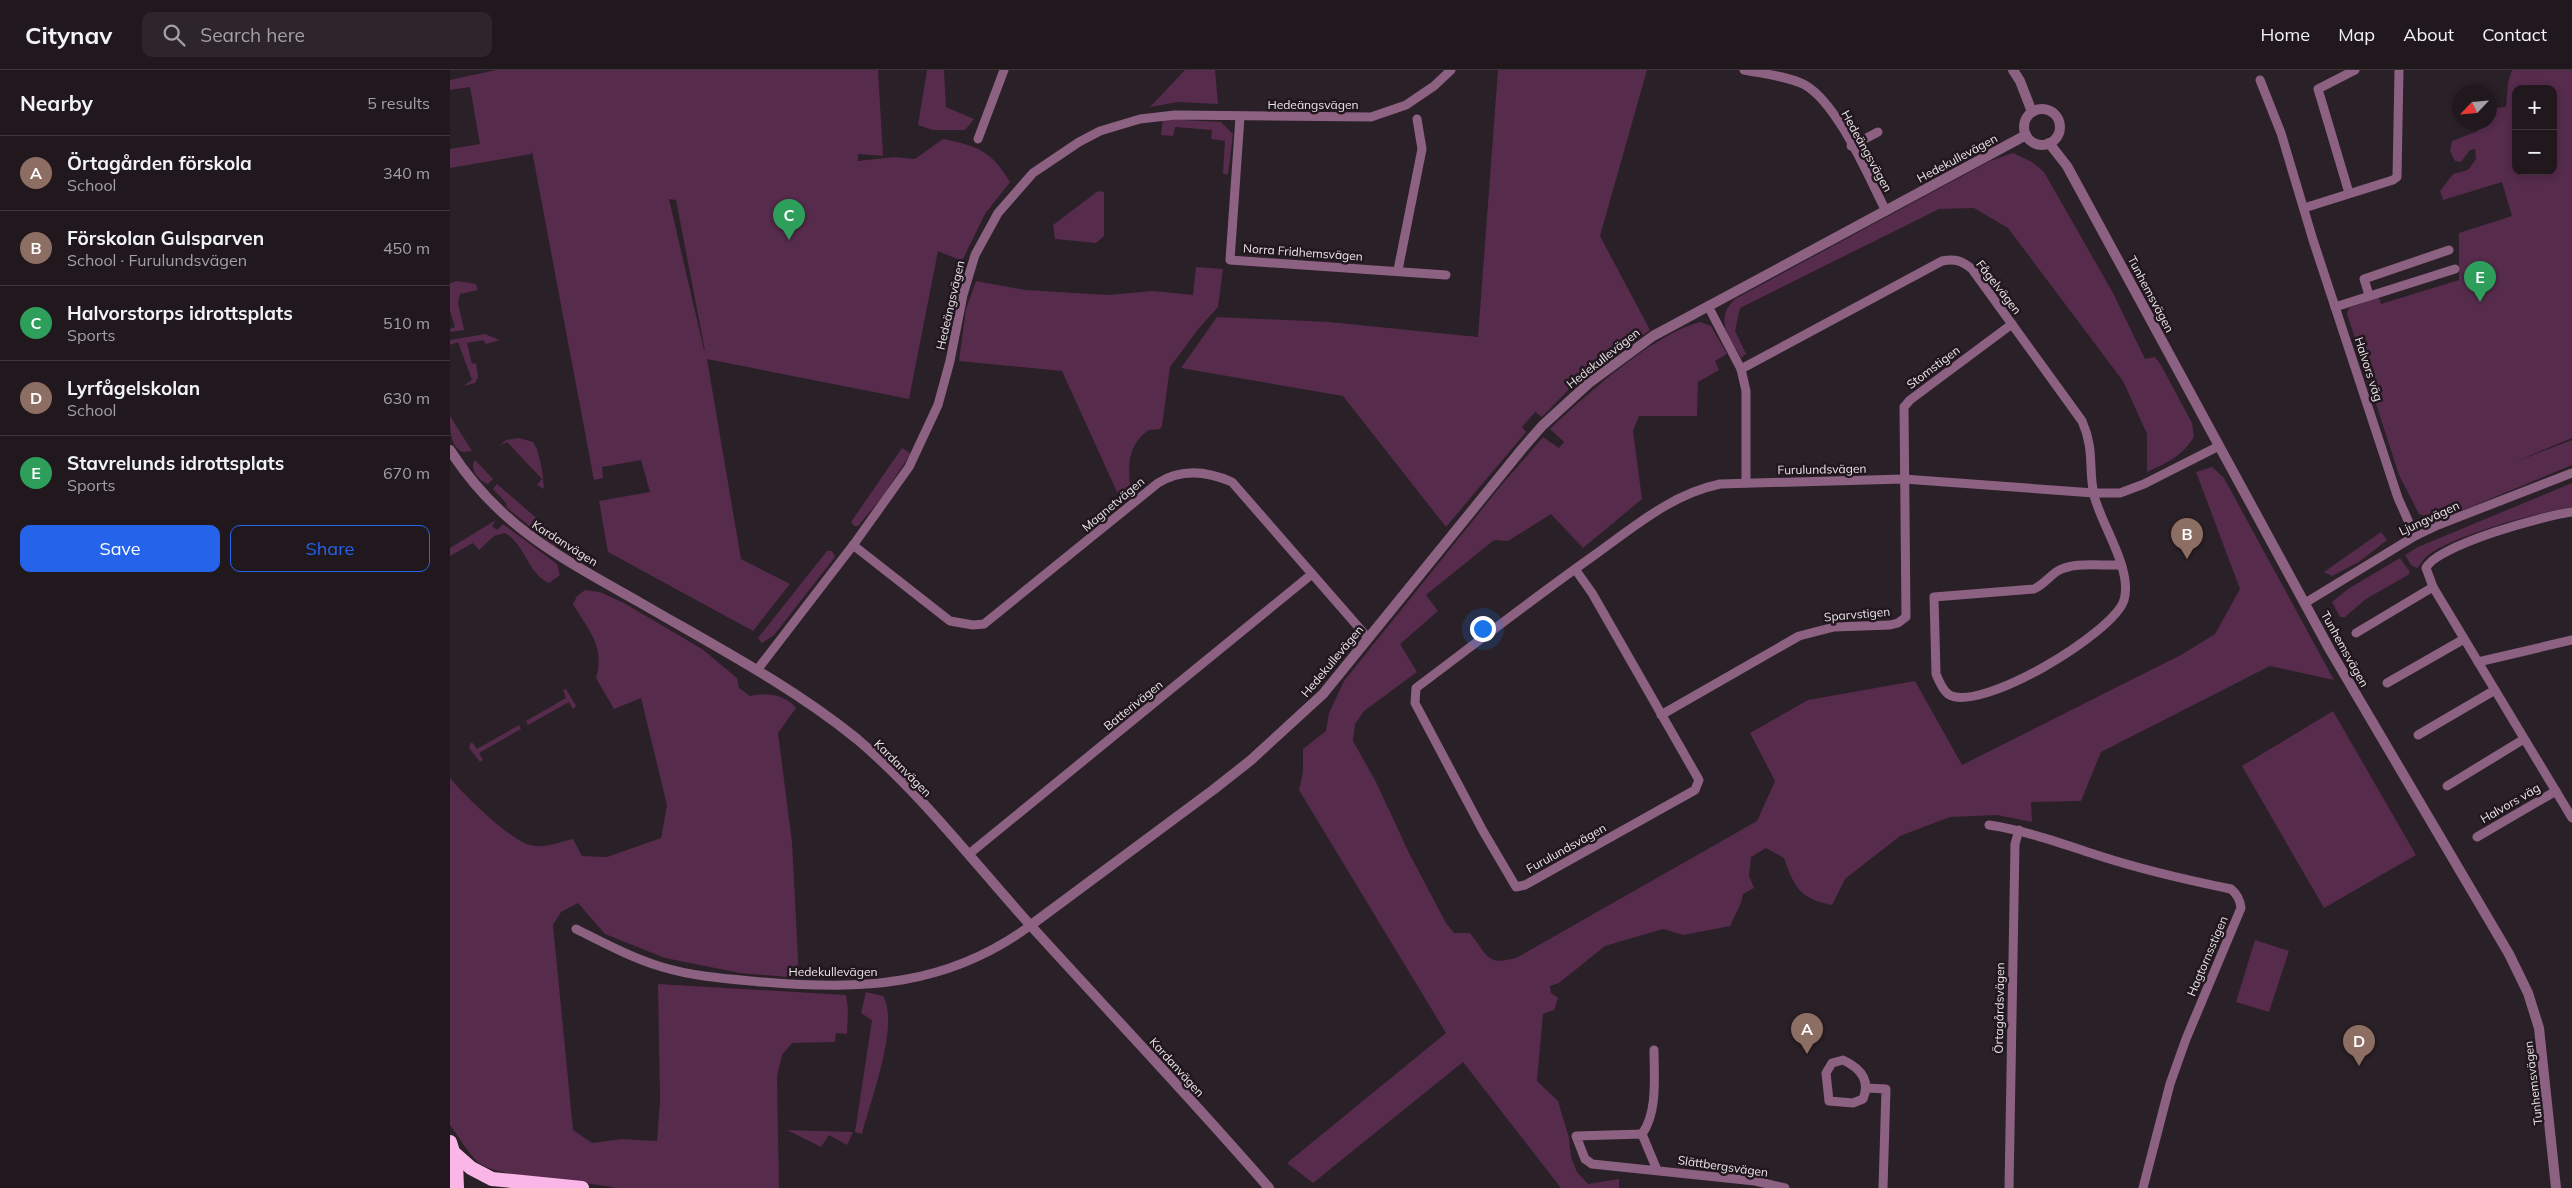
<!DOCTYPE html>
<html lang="en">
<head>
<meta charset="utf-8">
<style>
  body { margin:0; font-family:Mulish,sans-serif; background:#2d252a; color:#f1f3f6 }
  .controls { position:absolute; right:15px; top:15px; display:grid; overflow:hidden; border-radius:10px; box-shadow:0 2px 8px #0003 }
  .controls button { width:45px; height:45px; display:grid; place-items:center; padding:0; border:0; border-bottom:1px solid #3d373b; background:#20181d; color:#f1f3f6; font:25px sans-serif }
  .compass { position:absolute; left:2002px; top:15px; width:45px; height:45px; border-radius:50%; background:#20181d; box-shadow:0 2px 8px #0003; rotate:244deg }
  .you { position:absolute; left:1032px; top:558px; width:18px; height:18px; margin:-12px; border:4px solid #fff; border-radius:50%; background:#1a73e8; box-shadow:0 0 0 8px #1a73e833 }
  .badge { display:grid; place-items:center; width:32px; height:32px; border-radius:50%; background:#2563eb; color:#fff; font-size:16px; font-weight:700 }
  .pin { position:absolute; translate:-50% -41px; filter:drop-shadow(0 1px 2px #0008) }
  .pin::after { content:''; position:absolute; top:26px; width:18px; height:15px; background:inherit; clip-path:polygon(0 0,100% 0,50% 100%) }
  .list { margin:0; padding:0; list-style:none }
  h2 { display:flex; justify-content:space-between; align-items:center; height:65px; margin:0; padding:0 20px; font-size:21px }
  h2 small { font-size:16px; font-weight:400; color:#a2a0a4 }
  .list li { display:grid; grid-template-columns:32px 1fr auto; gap:15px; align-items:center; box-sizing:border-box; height:75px; padding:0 20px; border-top:1px solid #3d373b }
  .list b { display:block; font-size:19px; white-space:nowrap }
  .list p { margin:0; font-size:16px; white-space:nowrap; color:#a2a0a4 }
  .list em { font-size:16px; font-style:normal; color:#a2a0a4 }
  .actions { display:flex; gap:10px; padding:15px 20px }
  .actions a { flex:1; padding:11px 0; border:1px solid #2563eb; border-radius:10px; text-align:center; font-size:18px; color:#2563eb }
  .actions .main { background:#2563eb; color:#fff }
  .icon { flex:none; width:28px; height:28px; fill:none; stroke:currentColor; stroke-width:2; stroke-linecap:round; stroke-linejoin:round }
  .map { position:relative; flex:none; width:2122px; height:1118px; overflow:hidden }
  header { display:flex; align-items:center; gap:30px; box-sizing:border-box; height:70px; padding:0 25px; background:#20181d; border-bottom:1px solid #3d373b }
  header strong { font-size:24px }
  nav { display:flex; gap:28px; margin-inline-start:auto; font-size:18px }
  .search { width:350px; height:45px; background:#2d252a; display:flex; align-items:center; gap:12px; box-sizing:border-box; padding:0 18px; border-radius:10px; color:#a2a0a4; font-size:19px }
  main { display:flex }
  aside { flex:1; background:#20181d }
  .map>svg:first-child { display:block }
  .green { fill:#562b4c; fill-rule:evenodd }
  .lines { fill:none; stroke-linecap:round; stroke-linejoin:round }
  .minor { stroke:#8d6181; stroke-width:9 }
  .tertiary { stroke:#8d6181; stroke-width:10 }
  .trunk { stroke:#fab6e7; stroke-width:14 }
  .labels { text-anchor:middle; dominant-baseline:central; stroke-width:5; stroke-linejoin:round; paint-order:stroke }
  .street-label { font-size:12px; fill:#ebe4e8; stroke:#21171e }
</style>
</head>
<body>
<header>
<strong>Citynav</strong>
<div class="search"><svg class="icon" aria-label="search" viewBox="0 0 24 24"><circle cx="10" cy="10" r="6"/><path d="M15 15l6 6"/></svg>Search here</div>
<nav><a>Home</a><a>Map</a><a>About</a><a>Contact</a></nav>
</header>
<main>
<aside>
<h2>Nearby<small>5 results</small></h2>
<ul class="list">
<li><span class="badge" style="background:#8d6e63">A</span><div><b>Örtagården förskola</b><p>School</p></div><em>340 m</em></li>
<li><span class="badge" style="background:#8d6e63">B</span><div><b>Förskolan Gulsparven</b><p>School · Furulundsvägen</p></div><em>450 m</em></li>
<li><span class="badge" style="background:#2e9e5b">C</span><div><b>Halvorstorps idrottsplats</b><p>Sports</p></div><em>510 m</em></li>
<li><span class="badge" style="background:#8d6e63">D</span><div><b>Lyrfågelskolan</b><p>School</p></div><em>630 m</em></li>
<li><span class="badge" style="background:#2e9e5b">E</span><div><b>Stavrelunds idrottsplats</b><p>Sports</p></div><em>670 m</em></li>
</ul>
<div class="actions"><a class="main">Save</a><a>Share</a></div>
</aside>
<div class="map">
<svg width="2122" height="1118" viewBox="0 0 2122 1118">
  <rect width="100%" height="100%" fill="#2a2027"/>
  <g class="green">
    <path d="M 46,0 L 428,0 L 433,86 L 408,84 L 408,91 L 444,87 L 465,89 L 493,69 C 527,76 541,80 560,112 L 535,144 L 512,191 L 488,181 L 459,329 L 257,289 L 291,489 L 340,514 L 303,561 L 158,482 L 149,431 L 200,422 L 191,390 L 152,397 L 153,408 L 144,410 L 82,81 L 81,84 L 0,98 L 0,79 L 30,74 L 20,17 L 0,20 L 0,10 ZM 219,129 L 226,130 L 255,281 L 254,280 Z"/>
    <path d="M 477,0 L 494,0 L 496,37 L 524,49 L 515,60 L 483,60 L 468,55 Z"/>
    <path d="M 735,0 L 765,0 L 768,34 L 728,32 L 700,37 Z"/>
    <path d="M 1048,0 L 1197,0 L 1150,166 L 1200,260 L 1124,314 L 1092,347 L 1085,342 L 1072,357 L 1076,362 L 996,457 L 893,326 L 731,298 L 767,247 L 879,252 L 1028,267 Z"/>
    <path d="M 2062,0 L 2122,0 L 2122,368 L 2062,393 L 2122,370 L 2122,395 L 1989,450 L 1969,444 L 1949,405 L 1897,244 L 1899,238 L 1929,227 L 1931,234 L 2009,210 L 2009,163 L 2062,146 L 2052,112 L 1993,130 L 1990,121 L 2003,104 L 2018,100 L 2026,89 L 2025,79 L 2020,80 L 2011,92 L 2005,91 L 2000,81 L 2002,71 L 2028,61 L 2033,53 L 2040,52 L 2040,45 L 2043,38 L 2056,37 L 2058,13 ZM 2066,19 L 2103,19 L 2103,101 L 2066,101 Z"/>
    <path d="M 713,49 L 771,52 L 783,64 L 778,104 L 773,104 L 775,71 L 761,69 L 762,60 L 725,57 L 723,66 L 711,65 Z"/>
    <path d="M 1563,83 L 1582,92 L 1594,102 L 1663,223 L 1695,289 L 1705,287 L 1711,295 L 1742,353 L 1744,367 C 1732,386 1717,393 1697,402 L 1697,364 L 1673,311 L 1558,158 L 1524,138 L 1489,139 L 1290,238 L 1285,261 L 1296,284 L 1291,288 C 1280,266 1263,250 1285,229 L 1540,91 Z"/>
    <path d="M 648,121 L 654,122 L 654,166 L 646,173 L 605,169 L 603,155 Z"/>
    <path d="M 746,197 L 773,199 L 768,237 L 750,257 L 720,297 L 712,356 L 710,359 L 699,360 C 676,375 678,400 681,424 L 672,433 L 612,301 L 509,291 L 516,239 L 526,211 L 575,220 L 658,225 L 703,221 L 743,225 Z"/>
    <path d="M 7,211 L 26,214 L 28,220 L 10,224 L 8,233 L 14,260 L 0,262 L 0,259 L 5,257 L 0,241 L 0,213 Z"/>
    <path d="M 1250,252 L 1261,256 L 1277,284 L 1265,291 L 1269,300 L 1248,312 L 1247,346 L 1189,346 L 1183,361 L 1192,429 L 1133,478 L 1101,444 L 1058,471 L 1044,470 L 976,525 L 988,541 L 950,574 L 967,602 L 914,641 L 905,654 L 903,671 L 926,712 L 959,783 L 996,853 L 1004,863 L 1020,863 C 1038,886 1037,897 1068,887 L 1307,751 L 1325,711 L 1300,663 L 1358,630 L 1465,611 L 1512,695 L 1731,585 L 1765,564 L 1790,519 L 1746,402 L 1762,397 L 1774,408 L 1884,610 L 1820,596 L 1651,682 L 1631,731 L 1581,732 L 1582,752 L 1547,745 L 1500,747 L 1450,766 L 1395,809 L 1382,835 C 1350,829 1344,817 1334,788 L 1316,778 L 1301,787 L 1299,806 L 1304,818 L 1293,824 L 1291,833 L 1280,856 L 1233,865 L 1213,859 L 1155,876 L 1109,913 L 1100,916 L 1101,923 L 1108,928 L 1104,940 L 1093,944 L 1087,1011 L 1108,1031 L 1119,1068 L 1121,1087 L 1127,1102 L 1138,1114 L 1169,1109 L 1169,1118 L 1111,1118 L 1013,992 L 863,1113 L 837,1093 L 996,963 L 849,720 L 853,702 L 853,679 L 876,661 L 879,643 L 894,611 L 1049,418 L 1093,367 L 1109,378 L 1114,372 L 1100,359 C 1136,325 1202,265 1250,252 Z"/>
    <path d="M 35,264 L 50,270 L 36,274 L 33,270 L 17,273 L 22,294 L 26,293 L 28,307 L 25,313 L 13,316 L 22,310 L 8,272 L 0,275 L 0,270 Z"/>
    <path d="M 0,346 L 22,381 L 12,382 C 0,375 0,360 0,346 Z"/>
    <path d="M 69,368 L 83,372 L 87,379 L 92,399 L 94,419 L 87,415 L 92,409 L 57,372 L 49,376 L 56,370 Z"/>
    <path d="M 452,378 L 460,383 L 459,386 L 433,426 L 408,456 L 404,456 L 401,452 Z"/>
    <path d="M 25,390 L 43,409 L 38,414 C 30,411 22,403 23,394 Z"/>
    <path d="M 2122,413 L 2122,437 C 2088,442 2002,466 1977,486 C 1973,489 1971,495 1967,498 L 1961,495 L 1955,485 L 1968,477 Z"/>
    <path d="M 47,414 L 106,465 L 108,476 L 104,476 L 56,437 L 57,434 L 43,419 Z"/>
    <path d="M 46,450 L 42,456 L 47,460 L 53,454 L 107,494 L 110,505 L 99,513 C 77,503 76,475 55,463 L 44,466 L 29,480 L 23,473 L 0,486 L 0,478 Z"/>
    <path d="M 1931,462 L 1937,470 L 1909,492 L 1882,506 L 1874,502 Z"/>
    <path d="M 377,481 L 382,481 L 385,487 L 324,565 L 312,573 L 308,568 Z"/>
    <path d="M 1950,488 L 1960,502 L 1958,505 L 1916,529 L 1895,547 L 1890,547 L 1882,532 L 1898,519 Z"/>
    <path d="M 135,520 L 150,522 L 174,533 L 252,579 L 287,608 L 289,618 L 300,626 C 316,622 336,625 346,638 L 328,663 L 342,772 L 349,908 L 290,903 L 215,888 L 155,864 L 128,833 L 111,842 L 103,855 L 123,1060 L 142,1073 L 172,1069 L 207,1071 L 210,1030 L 208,914 L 396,925 L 398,939 L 397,964 L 386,963 L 385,972 L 342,973 L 332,985 L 327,1006 L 329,1118 L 165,1118 C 134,1110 47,1109 28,1092 C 17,1082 9,1067 0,1055 L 0,708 C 15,726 56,766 77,774 C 91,780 109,772 123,769 L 132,786 L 157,787 L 211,768 L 217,735 L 191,628 L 164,639 L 146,608 C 155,576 139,561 123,534 L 127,526 Z"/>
    <path d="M 116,619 L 126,636 L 123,639 L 119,632 L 78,655 L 76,651 L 116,628 L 113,620 Z"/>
    <path d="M 1883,641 L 1966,785 L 1874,838 L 1792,696 Z"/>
    <path d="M 69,655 L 71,659 L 29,683 L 33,690 L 30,692 L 19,678 L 20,674 L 22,672 L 27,679 Z"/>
    <path d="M 1805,870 L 1839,881 L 1819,942 L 1786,932 Z"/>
    <path d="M 416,922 L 433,926 C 450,954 420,1032 412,1064 L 405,1062 L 422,950 L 411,943 Z"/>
    <path d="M 337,1060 L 403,1062 L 397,1075 L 379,1065 L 371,1077 Z"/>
  </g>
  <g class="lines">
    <g class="minor">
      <path d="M 1294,0 C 1313,4 1338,6 1355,15 C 1388,34 1418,106 1436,141"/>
      <path d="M 1810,10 L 1831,63 L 1863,170 L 1948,428 L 1965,466"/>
      <path d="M 790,47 L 780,190 L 996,205"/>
      <path d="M 528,69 L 554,0"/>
      <path d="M 1401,76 L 1428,62"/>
      <path d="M 1899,123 L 1868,19 L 1905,0"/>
      <path d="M 1854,138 L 1943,110 L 1947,107 L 1949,0"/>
      <path d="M 948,200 L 972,79 L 967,49"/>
      <path d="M 1919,225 L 1914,209 L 1999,180"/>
      <path d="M 1258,236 L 1291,299"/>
      <path d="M 1885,237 L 2005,199"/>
      <path d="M 1296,413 L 1296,321 L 1291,299 L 1492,191 C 1505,188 1512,191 1522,199 L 1632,351 C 1645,380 1638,398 1644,425 C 1651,455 1683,499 1674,530 C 1664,563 1528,645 1498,624 C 1492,619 1489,611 1486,604 L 1484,527 L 1584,519 C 1593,515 1598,508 1606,502 C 1623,491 1650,496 1670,495"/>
      <path d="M 2122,442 C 2096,445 1987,475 1976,498 L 1983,517 L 2122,748"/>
      <path d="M 403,475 L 500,551 L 523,555 L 534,554 L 708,413 C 732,398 757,401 782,412 L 918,568"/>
      <path d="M 1125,499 L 1142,523 L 1249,710 L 1245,720 L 1075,815 L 1066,817 L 1033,761 L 965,633 L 966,618 C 1026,573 1085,527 1146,484 C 1185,456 1222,424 1270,414 L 1454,409 L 1644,423 L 1670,423 L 1694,414 L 1769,376"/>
      <path d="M 1855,533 L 1965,466 L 1988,455 L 2122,403"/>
      <path d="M 1906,563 L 1983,517"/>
      <path d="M 2028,592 L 2122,570"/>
      <path d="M 307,600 L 404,474 L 459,397 L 488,335 L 500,291 L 513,225 L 525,185 L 548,143 L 583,103 L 629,72 L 650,61 L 690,49 L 725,45 L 921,47 L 956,35 L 984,16 L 1001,0"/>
      <path d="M 1937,613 L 2014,569"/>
      <path d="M 1211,645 L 1349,566 L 1384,557 L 1440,555 L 1448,553 L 1456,547 L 1454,337 L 1460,330 L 1562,254"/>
      <path d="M 1968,665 L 2045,620"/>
      <path d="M 1997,716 L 2074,669"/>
      <path d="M 1539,755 C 1578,761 1613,774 1650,786 C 1693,800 1737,810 1781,819 C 1787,824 1790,829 1791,838 L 1736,969 L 1720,1014 L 1693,1118"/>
      <path d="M 2027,767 L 2106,721"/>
      <path d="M 519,784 L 862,504"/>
      <path d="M 126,859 C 154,873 182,888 212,897 C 245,907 280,909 313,912 C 413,920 497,917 581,855"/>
      <path d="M 1393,990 C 1410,998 1421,1010 1413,1029 L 1403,1033 L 1379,1031 L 1376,1003 L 1382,993 Z"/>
      <path d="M 1417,1018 L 1436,1019 L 1433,1118"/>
      <path d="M 1192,1064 C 1208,1042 1204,1006 1204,980"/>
      <path d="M 1207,1100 L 1192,1064 L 1126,1066 L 1135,1089 L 1142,1094 L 1305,1111 L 1335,1118"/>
      <path d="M 1559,1118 L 1565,774 L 1569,760"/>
    </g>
    <g class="tertiary">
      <path d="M 1563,0 L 1570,11 L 1582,42"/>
      <circle cx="1592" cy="57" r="18"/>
      <path d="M 1599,73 L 1617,96 L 1880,580 L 2059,884 L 2078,923 L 2089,958 L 2106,1118"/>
      <path d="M 0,380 C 49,457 113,489 189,532 C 263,575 340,615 407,669 C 472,724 525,794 582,857 C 661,944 742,1029 819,1118"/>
      <path d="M 581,855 L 763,720 L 801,690 L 873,624 L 1072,379 L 1092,356 L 1139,313 L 1203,266 L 1576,65"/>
    </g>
    <g class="trunk">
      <path d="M 0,1072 L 6,1092 L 7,1118"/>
      <path d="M 4,1083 L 21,1098 L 42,1109 L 132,1118"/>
    </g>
  </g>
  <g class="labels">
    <g class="street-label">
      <text x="863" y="34">Hedeängsvägen</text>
      <text transform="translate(1417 81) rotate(61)">Hedeängsvägen</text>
      <text transform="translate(1507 88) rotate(-28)">Hedekullevägen</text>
      <text transform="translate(853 182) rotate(4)">Norra Fridhemsvägen</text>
      <text transform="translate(1549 217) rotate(52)">Fågelvägen</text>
      <text transform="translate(1701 224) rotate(62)">Tunhemsvägen</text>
      <text transform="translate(500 235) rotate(-77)">Hedeängsvägen</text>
      <text transform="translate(1153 288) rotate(-38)">Hedekullevägen</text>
      <text transform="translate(1483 297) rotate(-37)">Stomstigen</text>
      <text transform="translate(1919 299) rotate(72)">Halvors väg</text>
      <text transform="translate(1372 399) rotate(-1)">Furulundsvägen</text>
      <text transform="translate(663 434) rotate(-40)">Magnetvägen</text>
      <text transform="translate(1979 448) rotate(-25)">Ljungvägen</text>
      <text transform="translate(115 473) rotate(32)">Kardanvägen</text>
      <text transform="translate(1407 544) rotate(-5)">Sparvstigen</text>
      <text transform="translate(1895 579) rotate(61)">Tunhemsvägen</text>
      <text transform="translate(882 591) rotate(-50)">Hedekullevägen</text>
      <text transform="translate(683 635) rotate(-39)">Batterivägen</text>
      <text transform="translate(453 698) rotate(45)">Kardanvägen</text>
      <text transform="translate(2060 733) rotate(-30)">Halvors väg</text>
      <text transform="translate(1116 778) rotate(-29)">Furulundsvägen</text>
      <text transform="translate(1757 886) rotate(-67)">Hagtornsstigen</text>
      <text x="383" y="901">Hedekullevägen</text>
      <text transform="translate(1549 938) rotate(-89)">Örtagårdsvägen</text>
      <text transform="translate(727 997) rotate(48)">Kardanvägen</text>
      <text transform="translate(2083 1013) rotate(-97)">Tunhemsvägen</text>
      <text transform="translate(1273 1096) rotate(8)">Slättbergsvägen</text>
    </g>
  </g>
</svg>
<div class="controls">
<button>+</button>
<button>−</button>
</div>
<svg class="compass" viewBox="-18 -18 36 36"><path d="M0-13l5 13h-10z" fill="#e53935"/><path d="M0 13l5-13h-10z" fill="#a2a0a4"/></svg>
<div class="you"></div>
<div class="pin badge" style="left:1357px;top:984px;background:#8d6e63">A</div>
<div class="pin badge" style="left:1737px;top:489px;background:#8d6e63">B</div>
<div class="pin badge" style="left:339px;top:170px;background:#2e9e5b">C</div>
<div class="pin badge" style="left:1909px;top:996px;background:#8d6e63">D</div>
<div class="pin badge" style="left:2030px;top:232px;background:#2e9e5b">E</div>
</div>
</main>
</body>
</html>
